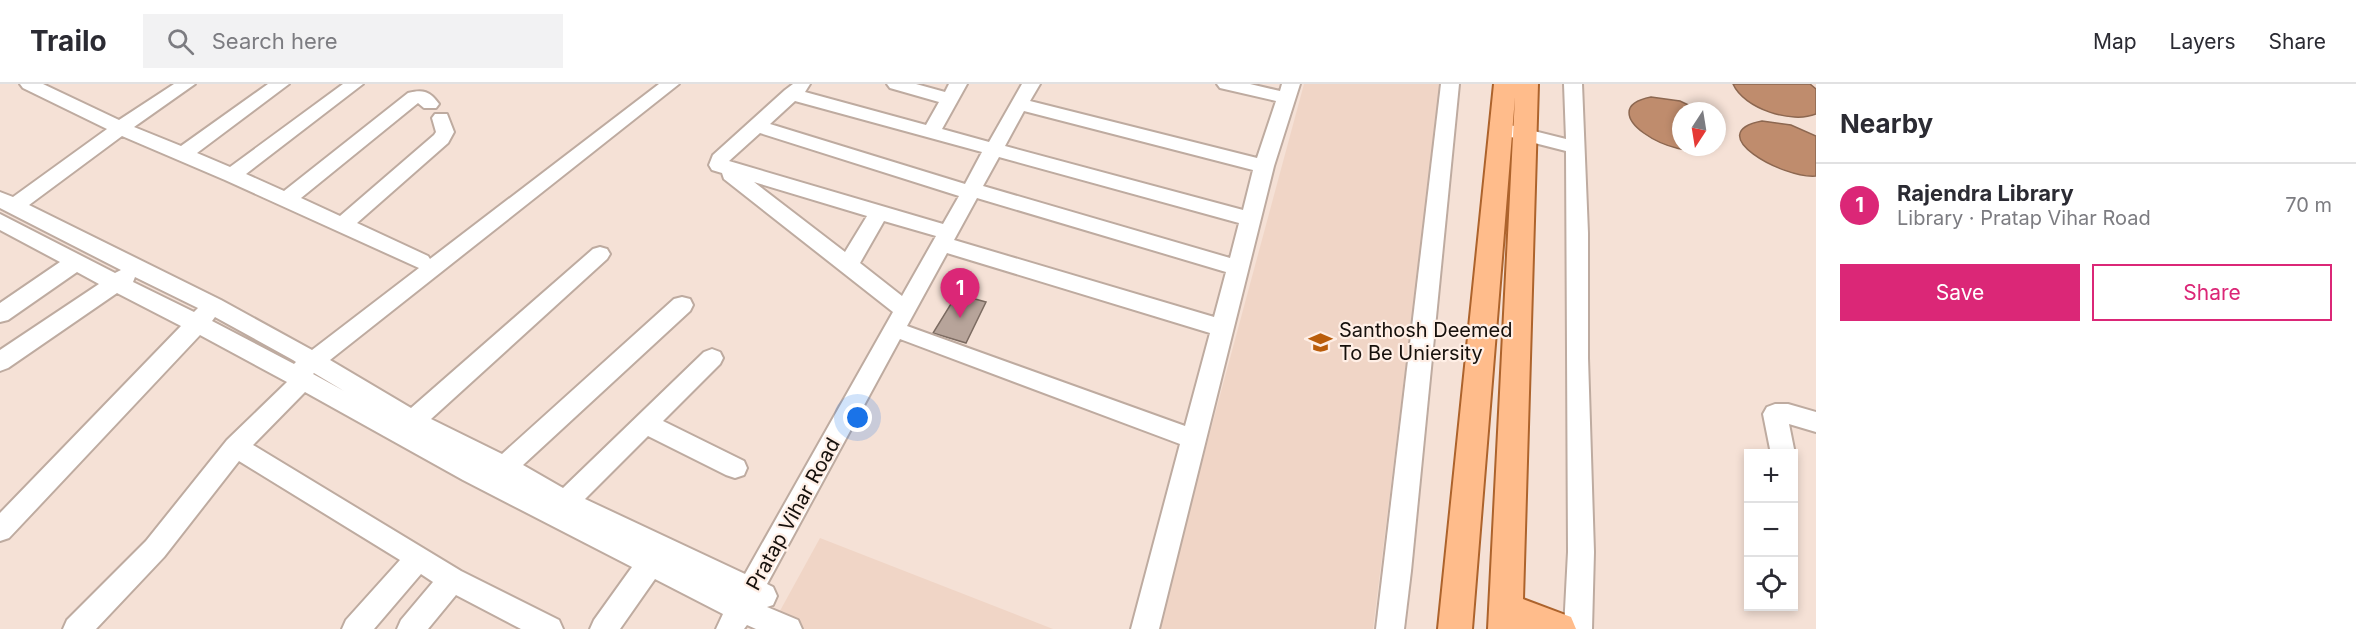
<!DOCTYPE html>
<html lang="en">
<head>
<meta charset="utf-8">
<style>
  body { margin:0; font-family:Inter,sans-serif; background:#f2f2f3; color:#2b2b33 }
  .controls { position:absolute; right:18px; bottom:18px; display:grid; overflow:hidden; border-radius:0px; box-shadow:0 3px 9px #0003 }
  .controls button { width:54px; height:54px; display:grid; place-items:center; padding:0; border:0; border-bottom:2px solid #e1e1e2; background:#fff; color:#2b2b33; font:30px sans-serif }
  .compass { position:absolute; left:1672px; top:18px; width:54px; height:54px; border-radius:50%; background:#fff; box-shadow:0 3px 9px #0003; rotate:192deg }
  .you { position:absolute; left:858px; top:334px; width:21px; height:21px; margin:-15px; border:4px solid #fff; border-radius:50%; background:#1a73e8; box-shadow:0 0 0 9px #1a73e833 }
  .badge { display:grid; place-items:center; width:39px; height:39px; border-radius:50%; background:#db2777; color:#fff; font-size:20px; font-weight:700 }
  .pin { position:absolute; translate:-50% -50px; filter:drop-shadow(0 2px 3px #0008) }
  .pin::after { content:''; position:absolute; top:32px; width:21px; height:18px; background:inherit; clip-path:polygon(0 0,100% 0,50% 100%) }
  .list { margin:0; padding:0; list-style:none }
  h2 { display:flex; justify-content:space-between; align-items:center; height:78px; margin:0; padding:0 24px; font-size:26px }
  h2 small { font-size:20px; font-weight:400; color:#7c7c81 }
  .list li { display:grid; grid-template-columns:39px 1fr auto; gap:18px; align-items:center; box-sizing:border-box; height:84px; padding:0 24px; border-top:2px solid #e1e1e2 }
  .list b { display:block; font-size:22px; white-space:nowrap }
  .list p { margin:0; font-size:20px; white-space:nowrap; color:#7c7c81 }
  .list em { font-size:20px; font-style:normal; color:#7c7c81 }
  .actions { display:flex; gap:12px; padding:18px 24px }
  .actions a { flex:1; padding:14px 0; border:2px solid #db2777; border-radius:0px; text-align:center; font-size:21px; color:#db2777 }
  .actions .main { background:#db2777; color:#fff }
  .icon { flex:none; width:33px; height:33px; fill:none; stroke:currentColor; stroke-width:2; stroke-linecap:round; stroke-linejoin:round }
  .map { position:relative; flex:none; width:1816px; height:545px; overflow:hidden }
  header { display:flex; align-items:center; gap:36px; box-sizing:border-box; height:84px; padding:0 30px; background:#fff; border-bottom:2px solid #e1e1e2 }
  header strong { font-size:28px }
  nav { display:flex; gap:33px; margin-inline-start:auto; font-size:21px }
  .search { width:420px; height:54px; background:#f2f2f3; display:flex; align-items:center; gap:15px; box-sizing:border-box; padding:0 21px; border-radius:0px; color:#7c7c81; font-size:22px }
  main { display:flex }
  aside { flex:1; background:#fff }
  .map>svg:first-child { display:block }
  .built { fill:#f0d5c6 }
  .water { fill:#bf8c6d; stroke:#8c6750; stroke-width:1.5 }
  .building { fill:#b7a49a; stroke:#7c6b61; stroke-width:1.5 }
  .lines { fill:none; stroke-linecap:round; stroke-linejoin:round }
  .minor-casing { stroke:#beaba0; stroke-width:4 }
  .major-casing { stroke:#ad632c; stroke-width:4 }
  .minor { fill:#fff; fill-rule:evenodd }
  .major { fill:#ffbc8b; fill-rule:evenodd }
  .labels { text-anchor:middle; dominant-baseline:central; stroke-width:4.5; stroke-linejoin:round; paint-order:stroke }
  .poi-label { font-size:20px; fill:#16100c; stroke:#ffefe6; text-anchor:start }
  .street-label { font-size:20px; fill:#16100c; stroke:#ffefe6 }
</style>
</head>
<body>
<header>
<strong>Trailo</strong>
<div class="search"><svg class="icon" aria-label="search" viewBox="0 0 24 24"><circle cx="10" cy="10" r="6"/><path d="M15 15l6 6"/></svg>Search here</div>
<nav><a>Map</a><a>Layers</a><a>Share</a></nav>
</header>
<main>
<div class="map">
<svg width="1816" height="545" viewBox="0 0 1816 545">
  <rect width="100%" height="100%" fill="#f5e1d6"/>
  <g class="built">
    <path d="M 1304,0 L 1441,0 L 1373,545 L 1157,545 Z"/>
    <path d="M 820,454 L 1053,545 L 770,545 Z"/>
  </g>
  <g class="water">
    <path d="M 1733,0 L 1810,0 L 1816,5 L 1816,30 C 1792,40 1744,25 1733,0 Z"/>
    <path d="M 1651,13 L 1680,17 L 1701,27 L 1681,27 L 1681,63 L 1713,63 C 1674,81 1589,25 1651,13 Z"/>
    <path d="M 1762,37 L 1791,41 L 1816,52 L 1816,92 C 1783,95 1700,49 1762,37 Z"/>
  </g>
  <path class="building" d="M 957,210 L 986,218 L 966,259 L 933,249 Z"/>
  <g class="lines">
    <defs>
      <g id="minor">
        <path d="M 20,0 L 43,0 L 119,36 L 174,0 L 195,0 L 134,43 L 181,62 L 268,0 L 289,0 L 197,69 L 230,83 L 343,0 L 363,0 L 246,90 L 284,107 L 408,9 C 423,5 430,7 439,20 L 436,24 L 424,24 L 418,19 L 301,114 L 340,132 L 434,51 L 436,48 L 432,34 L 435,30 L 447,30 L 454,48 L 448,59 L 357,139 L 428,172 L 430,175 L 659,0 L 679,0 L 330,276 L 411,324 L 593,165 L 600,163 L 607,165 L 610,170 L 607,175 L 431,335 L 502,370 L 674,215 L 682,213 L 690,215 L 693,221 L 690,227 L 523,381 L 563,404 L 704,268 L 712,265 L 720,268 L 723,274 L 720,280 L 663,337 L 744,377 L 747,384 L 744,391 L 735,394 L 726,391 L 648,352 L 585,415 L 745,490 L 893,228 L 724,95 L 722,89 L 712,86 L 709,81 L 713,71 L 785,6 L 793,0 L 810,0 L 805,8 L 926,41 L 939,18 L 890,4 L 887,0 L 916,0 L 945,8 L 949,0 L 967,0 L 942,45 L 989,58 L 1022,0 L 1040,0 L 1030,17 L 1257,74 L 1276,17 L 1220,4 L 1217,0 L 1250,0 L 1280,7 L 1282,0 L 1300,0 L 1274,82 L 1159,545 L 1131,545 L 1180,360 L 900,255 L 767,500 L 773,503 L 777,512 L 773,521 L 767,523 L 798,536 L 802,545 L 756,545 L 747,541 L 744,545 L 716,545 L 723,530 L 655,495 L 620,545 L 590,545 L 594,536 L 632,483 L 463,396 L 305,308 L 253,361 L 461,487 L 559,536 L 563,545 L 521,545 L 456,511 L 428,545 L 397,545 L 401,536 L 433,498 L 421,490 L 374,545 L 342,545 L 346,536 L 400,476 L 239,377 L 164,473 L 96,545 L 63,545 L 67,536 L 146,457 L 227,356 L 287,298 L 200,251 L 9,454 L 0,457 L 0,429 L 181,242 L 117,209 L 8,284 L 0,287 L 0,266 L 99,200 L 77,188 L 8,236 L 0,238 L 0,219 L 60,178 L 0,146 L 0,130 L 115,189 L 121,186 L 0,124 L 0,108 L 13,113 L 107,45 L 23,4 ZM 795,17 L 982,68 L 965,100 L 770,40 ZM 1024,27 L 1253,86 L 1243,126 L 1005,62 ZM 760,49 L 959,112 L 943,140 L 729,77 ZM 122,52 L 225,96 L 419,184 L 312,266 L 221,216 L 29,121 ZM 999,73 L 1239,139 L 1230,174 L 983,102 ZM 754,98 L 867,132 L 845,168 ZM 977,114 L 1226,188 L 1214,233 L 954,156 ZM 884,137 L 936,152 L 902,212 L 860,179 ZM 947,169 L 1210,249 L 1185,342 L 907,242 ZM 135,193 L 198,224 L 194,228 L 133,198 ZM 215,233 L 293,276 L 296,278 L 294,280 L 212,237 ZM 314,289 L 344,307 L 313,290 Z"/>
        <path d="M 1441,0 L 1459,0 L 1411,487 L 1404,545 L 1376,545 Z"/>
        <path d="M 1564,0 L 1582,0 L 1588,149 L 1588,274 L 1594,468 L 1592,545 L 1564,545 L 1568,468 L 1566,67 L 1495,49 L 1493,45 L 1495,41 L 1502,39 L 1566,55 Z"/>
        <path d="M 1775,320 L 1788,320 L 1816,328 L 1816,348 L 1789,340 L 1795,370 L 1794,373 L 1794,370 L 1771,370 L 1763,330 L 1767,323 Z"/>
      </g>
      <path id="major" d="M 1494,0 L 1538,0 L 1523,515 L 1571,533 L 1576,545 L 1488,545 L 1515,13 L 1472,545 L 1438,545 Z"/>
    </defs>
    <use href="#minor" class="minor-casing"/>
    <use href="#major" class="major-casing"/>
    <use href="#minor" class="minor"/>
    <use href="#major" class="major"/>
  </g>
  <defs>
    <symbol id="university-bare" viewBox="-9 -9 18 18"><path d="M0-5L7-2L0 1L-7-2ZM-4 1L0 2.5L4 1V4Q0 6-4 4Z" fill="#ba5d0b" stroke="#ffefe6" stroke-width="2.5" paint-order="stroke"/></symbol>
  </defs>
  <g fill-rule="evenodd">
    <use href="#university-bare" x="1304" y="242" width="33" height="33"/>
  </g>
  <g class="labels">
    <g class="poi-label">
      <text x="1339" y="246">Santhosh Deemed<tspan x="1339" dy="23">To Be Uniersity</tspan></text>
    </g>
    <g class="street-label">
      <text transform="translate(793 430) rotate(-61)">Pratap Vihar Road</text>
    </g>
  </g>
</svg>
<div class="controls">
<button>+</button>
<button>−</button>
<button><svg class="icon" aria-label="locate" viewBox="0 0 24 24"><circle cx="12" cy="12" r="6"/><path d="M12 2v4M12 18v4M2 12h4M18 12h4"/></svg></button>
</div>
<svg class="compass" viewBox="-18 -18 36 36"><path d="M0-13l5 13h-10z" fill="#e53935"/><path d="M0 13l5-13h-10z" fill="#7c7c81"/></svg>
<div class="you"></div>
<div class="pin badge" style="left:960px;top:234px">1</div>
</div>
<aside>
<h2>Nearby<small></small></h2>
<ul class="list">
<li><span class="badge">1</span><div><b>Rajendra Library</b><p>Library · Pratap Vihar Road</p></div><em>70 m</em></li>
</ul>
<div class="actions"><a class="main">Save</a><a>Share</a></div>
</aside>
</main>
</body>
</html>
